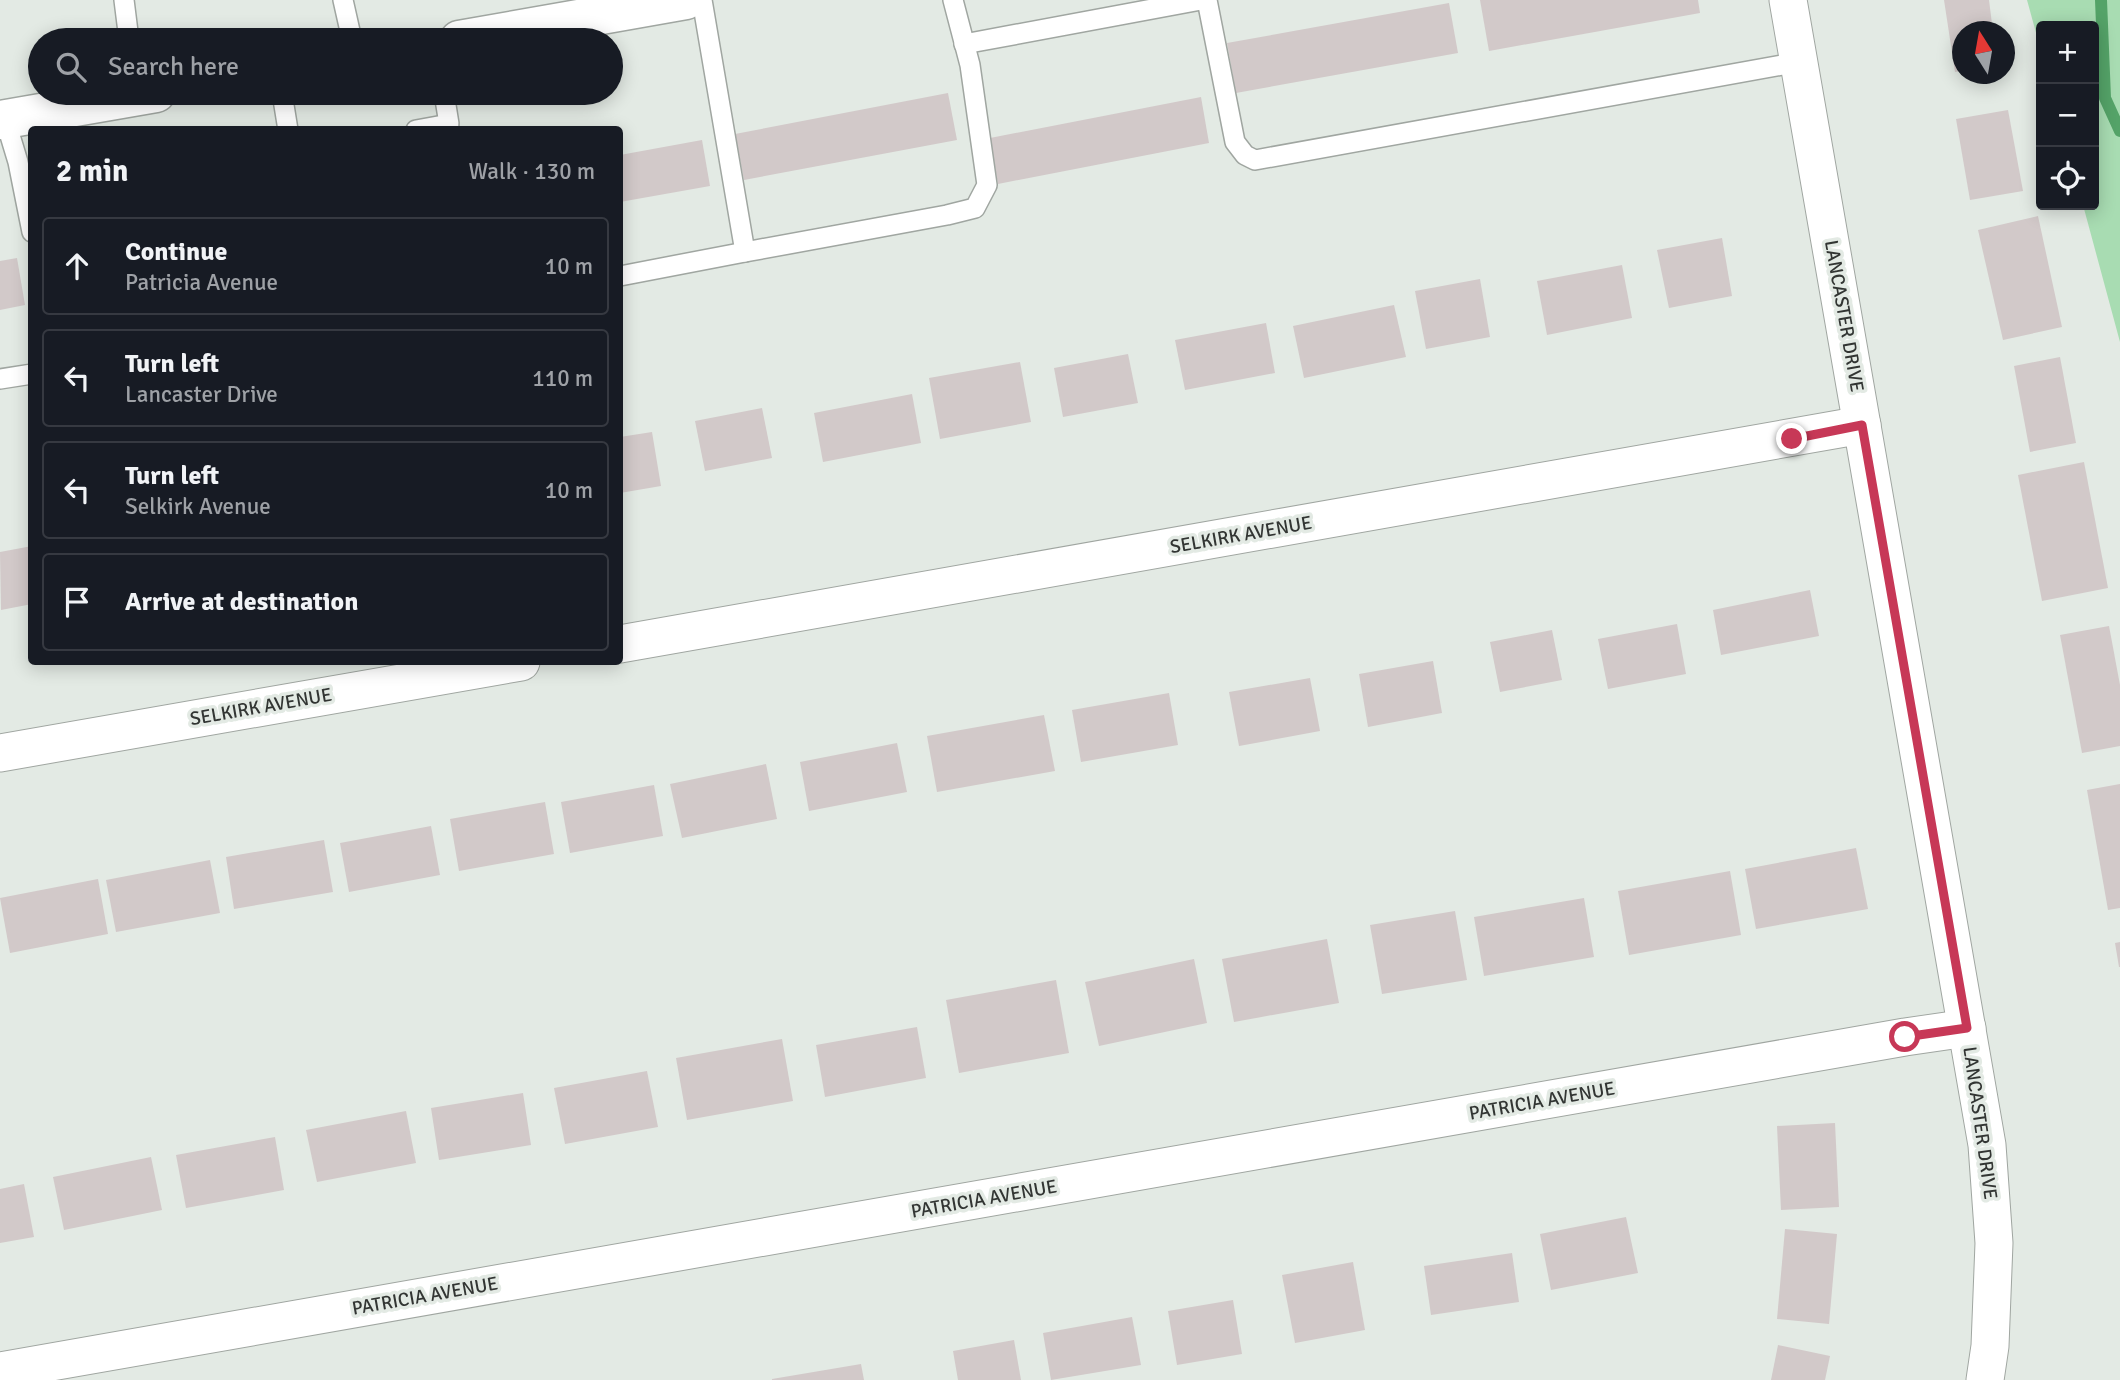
<!DOCTYPE html>
<html lang="en">
<head>
<meta charset="utf-8">
<style>
  body { margin:0; font-family:Signika,sans-serif; background:#242831; color:#f1f3f6 }
  .controls { position:absolute; right:21px; top:21px; display:grid; overflow:hidden; border-radius:7px; box-shadow:0 4px 18px #0003 }
  .controls button { width:63px; height:63px; display:grid; place-items:center; padding:0; border:0; border-bottom:2px solid #363941; background:#171b24; color:#f1f3f6; font:35px sans-serif }
  .compass { position:absolute; left:1952px; top:21px; width:63px; height:63px; border-radius:50%; background:#171b24; box-shadow:0 4px 18px #0003; rotate:349deg }
  .stop { position:absolute; width:21px; height:21px; margin:-16px; border:5px solid #c73857; border-radius:50%; background:#fff }
  .stop.end { background:#c73857; border-color:#fff; box-shadow:0 2px 7px #0008 }
  .list { margin:0; padding:0; list-style:none }
  h2 { display:flex; justify-content:space-between; align-items:center; height:91px; margin:0; padding:0 28px; font-size:30px }
  h2 small { font-size:23px; font-weight:400; color:#9ea1a6 }
  .list li { display:grid; grid-template-columns:46px 1fr auto; gap:21px; align-items:center; box-sizing:border-box; height:98px; margin:0 14px 14px; padding:0 14px; border:2px solid #363941; border-radius:7px }
  .list b { display:block; font-size:26px; white-space:nowrap }
  .list p { margin:0; font-size:23px; white-space:nowrap; color:#9ea1a6 }
  .list em { font-size:23px; font-style:normal; color:#9ea1a6 }
  .icon { flex:none; width:38px; height:38px; fill:none; stroke:currentColor; stroke-width:2; stroke-linecap:round; stroke-linejoin:round }
  .map { position:relative; flex:none; width:2120px; height:1380px; overflow:hidden }
  .search { position:absolute; background:#171b24; box-shadow:0 4px 18px #0003; left:28px; top:28px; width:595px; height:77px; display:flex; align-items:center; gap:18px; box-sizing:border-box; padding:0 24px; border-radius:38px; color:#9ea1a6; font-size:26px }
  .panel { position:absolute; background:#171b24; box-shadow:0 4px 18px #0003; left:28px; top:126px; width:595px; height:539px; border-radius:7px }
  .map>svg:first-child { display:block }
  .green { fill:#a8dcb2 }
  .lines { fill:none; stroke-linecap:round; stroke-linejoin:round }
  .stream { stroke:#54a368; stroke-width:12 }
  .building { fill:#d2c9c9 }
  .lane-casing { stroke:#a0a6a1; stroke-width:22 }
  .street-casing { stroke:#a0a6a1; stroke-width:39 }
  .secondary-casing { stroke:#a0a6a1; stroke-width:41 }
  .lane { stroke:#fff; stroke-width:19 }
  .street { stroke:#fff; stroke-width:37 }
  .secondary { stroke:#fff; stroke-width:38 }
  .route { stroke:#c73857; stroke-width:9 }
  .labels { text-anchor:middle; dominant-baseline:central; stroke-width:7; stroke-linejoin:round; paint-order:stroke }
  .street-label { font-size:19px; fill:#323533; stroke:#e3eae4 }
</style>
</head>
<body>
<div class="map">
<svg width="2120" height="1380" viewBox="0 0 2120 1380">
  <rect width="100%" height="100%" fill="#e3eae4"/>
  <path class="green" d="M 2027,0 L 2120,0 L 2120,342 L 2083,205 L 2094,205 L 2094,26 L 2041,26 L 2041,51 Z"/>
  <g class="lines">
    <path class="stream" d="M 2101,0 L 2105,98 L 2120,131"/>
  </g>
  <g class="building">
    <path d="M 1480,0 L 1698,0 L 1700,13 L 1489,51 Z"/>
    <path d="M 1944,0 L 1989,0 L 1993,32 L 1962,32 L 1962,71 L 1955,72 Z"/>
    <path d="M 1449,3 L 1458,53 L 1236,93 L 1227,43 Z"/>
    <path d="M 948,93 L 957,140 L 744,180 L 735,134 Z"/>
    <path d="M 1201,97 L 1209,143 L 998,184 L 990,138 Z"/>
    <path d="M 2008,110 L 2023,191 L 1970,200 L 1956,119 Z"/>
    <path d="M 702,140 L 710,186 L 620,202 L 620,155 Z"/>
    <path d="M 2038,216 L 2062,327 L 2003,340 L 1978,230 Z"/>
    <path d="M 1722,238 L 1732,296 L 1669,308 L 1657,250 Z"/>
    <path d="M 17,258 L 25,305 L 0,310 L 0,261 Z"/>
    <path d="M 1622,265 L 1632,318 L 1547,335 L 1537,281 Z"/>
    <path d="M 1480,279 L 1490,337 L 1426,349 L 1415,291 Z"/>
    <path d="M 1394,305 L 1406,357 L 1304,378 L 1293,326 Z"/>
    <path d="M 1266,323 L 1275,373 L 1185,390 L 1175,340 Z"/>
    <path d="M 1128,354 L 1138,403 L 1063,417 L 1054,368 Z"/>
    <path d="M 2060,357 L 2076,443 L 2030,452 L 2014,366 Z"/>
    <path d="M 1020,362 L 1031,422 L 940,439 L 929,378 Z"/>
    <path d="M 912,394 L 921,443 L 823,462 L 814,413 Z"/>
    <path d="M 762,408 L 772,458 L 705,471 L 695,421 Z"/>
    <path d="M 652,432 L 661,486 L 620,493 L 620,437 Z"/>
    <path d="M 2084,462 L 2108,588 L 2042,601 L 2018,475 Z"/>
    <path d="M 32,546 L 32,604 L 1,610 L 0,552 Z"/>
    <path d="M 1810,590 L 1819,636 L 1721,655 L 1713,610 Z"/>
    <path d="M 1677,624 L 1686,674 L 1608,689 L 1598,639 Z"/>
    <path d="M 2109,626 L 2120,685 L 2120,746 L 2082,753 L 2060,635 Z"/>
    <path d="M 1552,630 L 1562,680 L 1500,692 L 1490,642 Z"/>
    <path d="M 1433,661 L 1442,713 L 1368,727 L 1359,674 Z"/>
    <path d="M 1310,678 L 1320,731 L 1239,746 L 1229,692 Z"/>
    <path d="M 1169,693 L 1178,745 L 1081,762 L 1072,710 Z"/>
    <path d="M 1044,715 L 1055,771 L 937,792 L 927,736 Z"/>
    <path d="M 897,743 L 907,792 L 809,811 L 800,762 Z"/>
    <path d="M 766,764 L 777,819 L 682,838 L 670,784 Z"/>
    <path d="M 2120,784 L 2120,908 L 2108,910 L 2087,790 Z"/>
    <path d="M 654,785 L 663,836 L 570,853 L 561,802 Z"/>
    <path d="M 545,802 L 554,854 L 459,871 L 450,819 Z"/>
    <path d="M 431,826 L 440,875 L 349,892 L 340,843 Z"/>
    <path d="M 324,840 L 333,892 L 234,909 L 226,857 Z"/>
    <path d="M 1856,848 L 1868,909 L 1756,929 L 1745,869 Z"/>
    <path d="M 210,860 L 220,913 L 116,932 L 106,880 Z"/>
    <path d="M 1730,871 L 1741,935 L 1629,955 L 1618,891 Z"/>
    <path d="M 98,879 L 108,934 L 10,953 L 0,898 Z"/>
    <path d="M 1584,898 L 1594,957 L 1484,976 L 1474,917 Z"/>
    <path d="M 1455,911 L 1467,980 L 1382,994 L 1370,925 Z"/>
    <path d="M 1327,939 L 1339,1003 L 1234,1022 L 1222,959 Z"/>
    <path d="M 2120,942 L 2120,967 L 2119,967 L 2115,943 Z"/>
    <path d="M 1194,959 L 1207,1023 L 1099,1046 L 1085,982 Z"/>
    <path d="M 1056,980 L 1069,1053 L 959,1073 L 946,1000 Z"/>
    <path d="M 917,1027 L 926,1078 L 825,1097 L 816,1045 Z"/>
    <path d="M 782,1039 L 793,1101 L 687,1120 L 676,1058 Z"/>
    <path d="M 647,1071 L 658,1127 L 565,1144 L 554,1088 Z"/>
    <path d="M 523,1093 L 531,1145 L 439,1160 L 431,1108 Z"/>
    <path d="M 406,1111 L 416,1163 L 317,1182 L 306,1130 Z"/>
    <path d="M 1835,1123 L 1839,1207 L 1781,1210 L 1777,1126 Z"/>
    <path d="M 275,1137 L 284,1190 L 186,1208 L 176,1155 Z"/>
    <path d="M 151,1157 L 162,1210 L 64,1230 L 53,1177 Z"/>
    <path d="M 24,1184 L 34,1237 L 0,1243 L 0,1189 Z"/>
    <path d="M 1626,1217 L 1638,1273 L 1551,1290 L 1540,1234 Z"/>
    <path d="M 1785,1229 L 1837,1234 L 1829,1324 L 1777,1319 Z"/>
    <path d="M 1512,1253 L 1519,1302 L 1431,1315 L 1424,1266 Z"/>
    <path d="M 1353,1262 L 1365,1330 L 1295,1343 L 1282,1275 Z"/>
    <path d="M 1233,1300 L 1242,1354 L 1177,1365 L 1168,1311 Z"/>
    <path d="M 1132,1317 L 1141,1365 L 1051,1380 L 1043,1333 Z"/>
    <path d="M 1014,1340 L 1021,1380 L 958,1380 L 953,1351 Z"/>
    <path d="M 1778,1345 L 1830,1356 L 1825,1380 L 1771,1380 Z"/>
    <path d="M 861,1364 L 864,1380 L 772,1380 L 772,1379 Z"/>
  </g>
  <g class="lines">
    <defs>
      <g id="lane">
        <path d="M 124,0 L 129,40"/>
        <path d="M 343,0 L 352,40"/>
        <path d="M 702,0 L 745,252 L 947,215 L 975,208 L 987,185 L 970,65 L 953,0"/>
        <path d="M 1207,0 L 1235,142 L 1245,155 L 1255,160 L 1799,62"/>
        <path d="M 964,44 L 1201,0"/>
        <path d="M 282,93 L 288,130"/>
        <path d="M 5,119 L 18,162 L 32,232"/>
        <path d="M 416,130 L 449,124 L 444,93"/>
        <path d="M 620,276 L 745,252"/>
        <path d="M 0,379 L 32,374"/>
      </g>
      <g id="street">
        <path d="M 1788,0 L 1987,1145 L 1994,1243 L 1990,1346 L 1985,1380"/>
        <path d="M 620,644 L 1862,425"/>
        <path d="M 0,753 L 521,662"/>
        <path d="M 0,1371 L 1905,1037 L 1967,1028"/>
      </g>
      <g id="secondary">
        <path d="M 459,40 L 686,0"/>
        <path d="M 0,120 L 156,93"/>
      </g>
    </defs>
    <use href="#lane" class="lane-casing"/>
    <use href="#street" class="street-casing"/>
    <use href="#secondary" class="secondary-casing"/>
    <use href="#lane" class="lane"/>
    <use href="#street" class="street"/>
    <use href="#secondary" class="secondary"/>
  </g>
  <g class="lines">
    <path class="route" d="M 1792,439 L 1862,425 L 1967,1028 L 1905,1037"/>
  </g>
  <g class="labels">
    <g class="street-label">
      <text transform="translate(1844 316) rotate(80)">LANCASTER DRIVE</text>
      <text transform="translate(1241 535) rotate(-10)">SELKIRK AVENUE</text>
      <text transform="translate(261 707) rotate(-10)">SELKIRK AVENUE</text>
      <text transform="translate(1542 1101) rotate(-10)">PATRICIA AVENUE</text>
      <text transform="translate(1980 1123) rotate(82)">LANCASTER DRIVE</text>
      <text transform="translate(984 1199) rotate(-10)">PATRICIA AVENUE</text>
      <text transform="translate(425 1296) rotate(-10)">PATRICIA AVENUE</text>
    </g>
  </g>
</svg>
<div class="controls">
<button>+</button>
<button>−</button>
<button><svg class="icon" aria-label="locate" viewBox="0 0 24 24"><circle cx="12" cy="12" r="6"/><path d="M12 2v4M12 18v4M2 12h4M18 12h4"/></svg></button>
</div>
<svg class="compass" viewBox="-18 -18 36 36"><path d="M0-13l5 13h-10z" fill="#e53935"/><path d="M0 13l5-13h-10z" fill="#9ea1a6"/></svg>
<div class="stop" style="left:1905px;top:1037px"></div>
<div class="stop end" style="left:1792px;top:439px"></div>
<div class="search"><svg class="icon" aria-label="search" viewBox="0 0 24 24"><circle cx="10" cy="10" r="6"/><path d="M15 15l6 6"/></svg>Search here</div>
<section class="panel">
<h2>2 min<small>Walk · 130 m</small></h2>
<ul class="list">
<li><svg class="icon" aria-label="ahead" viewBox="0 0 24 24"><path d="M12 20V5M6 11l6-6 6 6"/></svg><div><b>Continue</b><p>Patricia Avenue</p></div><em>10 m</em></li>
<li><svg class="icon" aria-label="left" viewBox="0 0 24 24"><path d="M17 20v-9H6M10 6l-5 5 5 5"/></svg><div><b>Turn left</b><p>Lancaster Drive</p></div><em>110 m</em></li>
<li><svg class="icon" aria-label="left" viewBox="0 0 24 24"><path d="M17 20v-9H6M10 6l-5 5 5 5"/></svg><div><b>Turn left</b><p>Selkirk Avenue</p></div><em>10 m</em></li>
<li><svg class="icon" aria-label="arrive" viewBox="0 0 24 24"><path d="M6 21V4h12l-3 4 3 4H6"/></svg><div><b>Arrive at destination</b></div></li>
</ul>
</section>
</div>
</body>
</html>
